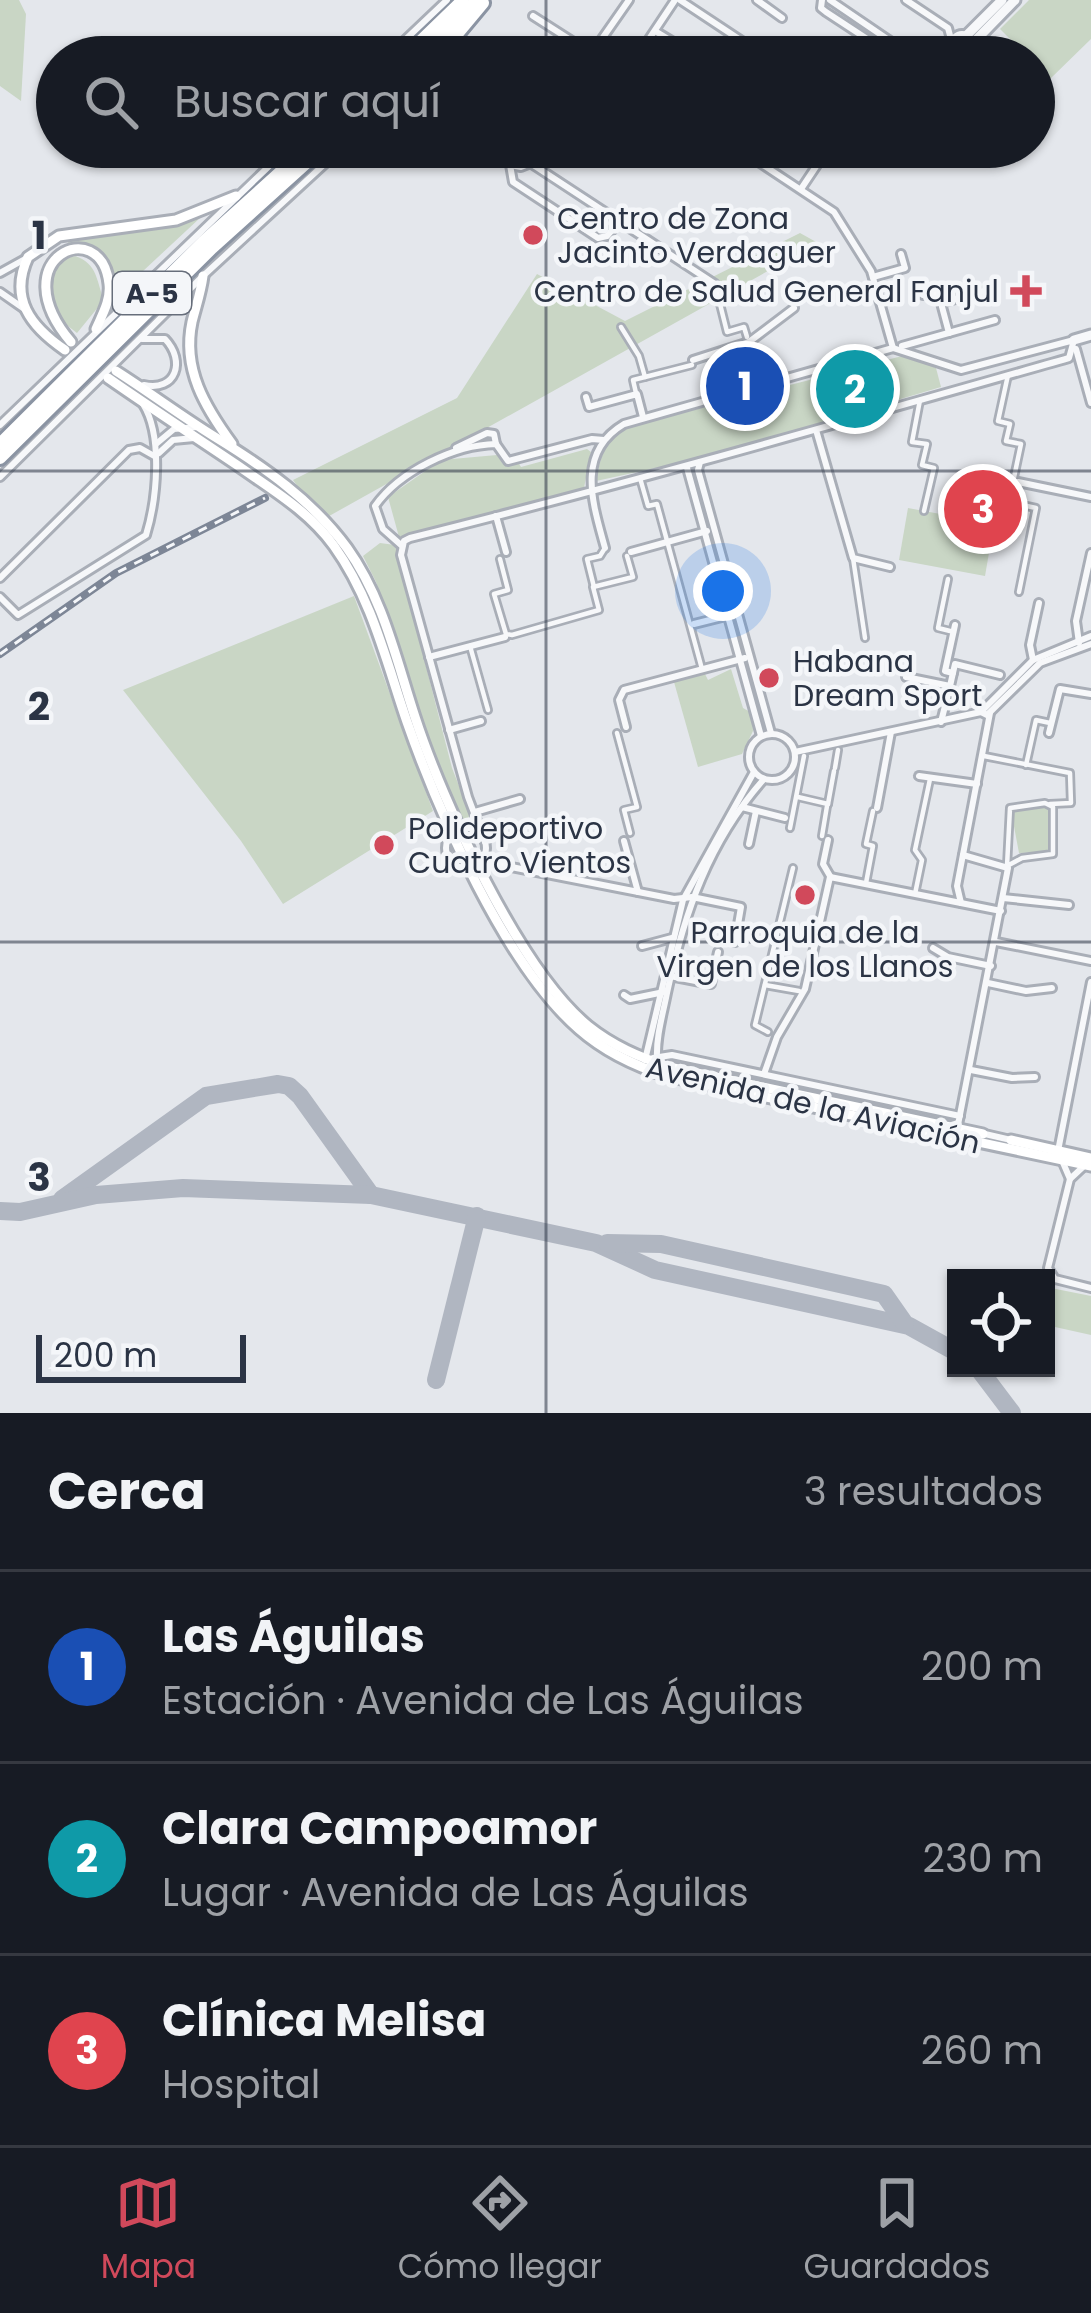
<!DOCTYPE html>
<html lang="es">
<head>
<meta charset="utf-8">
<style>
  body { margin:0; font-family:Poppins,sans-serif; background:#242831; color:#f1f3f6 }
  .controls { position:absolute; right:36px; bottom:36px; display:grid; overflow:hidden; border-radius:0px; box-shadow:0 3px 9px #0004 }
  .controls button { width:108px; height:108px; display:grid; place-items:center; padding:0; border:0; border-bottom:3px solid #363941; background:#171b24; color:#f1f3f6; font:60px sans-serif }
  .scale { position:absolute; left:36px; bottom:30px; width:210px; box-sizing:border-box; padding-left:12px; border:6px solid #2b3445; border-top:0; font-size:33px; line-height:42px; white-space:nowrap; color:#2b3445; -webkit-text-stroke:9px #f4f6f9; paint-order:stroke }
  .you { position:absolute; left:723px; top:591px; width:42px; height:42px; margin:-30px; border:9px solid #fff; border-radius:50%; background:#1a73e8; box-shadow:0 0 0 18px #1a73e833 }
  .badge { display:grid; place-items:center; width:78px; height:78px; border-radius:50%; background:#d1495b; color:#fff; font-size:39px; font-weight:700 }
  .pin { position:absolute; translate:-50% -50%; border:6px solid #fff; box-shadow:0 3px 12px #0006 }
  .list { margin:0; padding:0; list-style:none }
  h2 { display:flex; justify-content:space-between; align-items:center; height:156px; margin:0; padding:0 48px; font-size:51px }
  h2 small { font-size:39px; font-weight:400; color:#9ea1a6 }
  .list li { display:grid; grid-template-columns:78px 1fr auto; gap:36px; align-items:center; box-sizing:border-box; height:192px; padding:0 48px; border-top:3px solid #363941 }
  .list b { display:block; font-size:45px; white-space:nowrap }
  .list p { margin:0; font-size:39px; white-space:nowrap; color:#9ea1a6 }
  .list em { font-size:39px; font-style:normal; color:#9ea1a6 }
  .icon { flex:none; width:66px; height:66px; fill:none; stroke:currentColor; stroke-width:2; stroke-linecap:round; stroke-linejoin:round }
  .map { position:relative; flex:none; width:1091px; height:1413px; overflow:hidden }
  .search { position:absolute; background:#171b24; box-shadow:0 3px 9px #0004; left:36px; right:36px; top:36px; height:132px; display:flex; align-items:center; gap:30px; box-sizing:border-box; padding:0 42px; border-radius:66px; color:#9ea1a6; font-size:45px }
  .sheet { height:732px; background:#171b24 }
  nav { display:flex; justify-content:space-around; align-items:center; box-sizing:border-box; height:168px; border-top:3px solid #363941; background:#171b24; font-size:33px; color:#9ea1a6 }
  nav a { display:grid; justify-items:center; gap:6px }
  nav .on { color:#d1495b }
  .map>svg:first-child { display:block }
  .green { fill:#c9d6c5 }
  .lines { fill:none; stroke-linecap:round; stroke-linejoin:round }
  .taxiway { stroke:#b0b6c1; stroke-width:18 }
  .pedestrian-casing { stroke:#a9aeb7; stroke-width:10 }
  .minor-casing { stroke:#a9aeb7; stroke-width:12 }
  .tertiary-casing { stroke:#a9aeb7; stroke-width:15 }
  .secondary-casing { stroke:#a9aeb7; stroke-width:15 }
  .motorway-casing { stroke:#8b94a3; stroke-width:18 }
  .pedestrian { stroke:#f7f8fa; stroke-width:4.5 }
  .minor { stroke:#f7f8fa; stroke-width:6 }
  .tertiary { stroke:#f7f8fa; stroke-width:9 }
  .secondary { stroke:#fff; stroke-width:9 }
  .motorway { stroke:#fff; stroke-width:12 }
  .rail-casing { stroke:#7d8696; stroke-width:8 }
  .rail { stroke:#f4f6f9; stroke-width:3; stroke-dasharray:9; stroke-linecap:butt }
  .grid { fill:none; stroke:#2b3445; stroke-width:3; stroke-opacity:0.55 }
  .poi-dot { fill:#d1495b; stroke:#f4f6f9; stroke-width:4.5 }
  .labels { text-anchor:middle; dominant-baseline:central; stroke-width:9; stroke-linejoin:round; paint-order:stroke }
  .shield { fill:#f4f6f9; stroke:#676e7b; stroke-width:3 }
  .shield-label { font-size:27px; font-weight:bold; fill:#2b3445 }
  .poi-label { font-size:30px; fill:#2b3445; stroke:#f4f6f9; text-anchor:start }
  .street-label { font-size:30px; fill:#2b3445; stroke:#f4f6f9 }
  .grid-label { font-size:39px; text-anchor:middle; font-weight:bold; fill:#2b3445; stroke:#f4f6f9; stroke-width:9; stroke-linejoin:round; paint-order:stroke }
</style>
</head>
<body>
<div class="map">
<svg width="1091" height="1413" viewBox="0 0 1091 1413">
  <rect width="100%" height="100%" fill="#e4e7ec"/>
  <g class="green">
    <path d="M 0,0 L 19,0 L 26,14 L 21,101 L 0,86 Z"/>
    <path d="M 1029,0 L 1091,0 L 1091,39 L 1050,79 L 1034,63 L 1034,57 L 1028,57 L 1000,29 Z"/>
    <path d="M 201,217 L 113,299 C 116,265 102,247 68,243 L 69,238 L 152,229 Z"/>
    <path d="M 800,233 L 818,243 L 322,520 L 293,480 L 457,398 L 537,274 L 625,321 Z"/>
    <path d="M 75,256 C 98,264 96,280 104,300 L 77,333 C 45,308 15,271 75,256 Z"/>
    <path d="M 906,355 L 936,368 L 941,387 L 702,458 L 596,481 C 601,453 605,439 632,426 Z"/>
    <path d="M 587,449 L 591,452 L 584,488 L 399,537 L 388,497 L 441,460 L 497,455 L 503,464 L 518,462 L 521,467 Z"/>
    <path d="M 908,508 L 994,524 L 985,576 L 899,560 Z"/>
    <path d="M 380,543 L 395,545 L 452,768 L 470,814 L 466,824 L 461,824 L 432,756 L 376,582 L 363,556 Z"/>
    <path d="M 354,596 L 433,811 L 283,904 L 241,841 L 123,690 Z"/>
    <path d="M 731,669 L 743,708 L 752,713 L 753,731 L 742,754 L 698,767 L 674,682 L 705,674 L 708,680 Z"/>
    <path d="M 1045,805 L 1051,808 L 1048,852 L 1019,853 L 1011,810 Z"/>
    <path d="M 1046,1287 L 1091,1296 L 1091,1335 L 1046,1325 Z"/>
  </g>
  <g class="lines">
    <g class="taxiway">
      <path d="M 62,1199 L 206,1096 L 278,1084 L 289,1086 L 300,1096 L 371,1195"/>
      <path d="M 0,1211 L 20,1212 L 96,1195 L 183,1188 L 371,1195 L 596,1243 L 655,1270 L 909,1326 L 956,1352"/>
      <path d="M 607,1243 L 661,1244 L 884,1294 L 905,1324"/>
      <path d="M 978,1368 L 1012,1413"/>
      <path d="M 436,1380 L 477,1216"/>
    </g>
    <defs>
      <g id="pedestrian">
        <path d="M 715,284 L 727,332 L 744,327 L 747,337"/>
        <path d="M 621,327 L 639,356 L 645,377 L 692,365"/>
        <path d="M 1008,375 L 998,421 L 1010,424 L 1006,441 L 1021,444 L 1009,501"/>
        <path d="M 636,393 L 633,380 L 645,377"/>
        <path d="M 920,400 L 912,442 L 927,444 L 922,465 L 934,468 L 924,511"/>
        <path d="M 640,478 L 648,506 L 657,504 L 702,669"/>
        <path d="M 984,523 L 990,498 L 1036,508 L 1019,592"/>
        <path d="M 853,558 L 865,638"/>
        <path d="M 500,559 L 508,590 L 494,594 L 506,634 L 512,635 L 599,610 L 593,587 L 633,577 L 627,556"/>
        <path d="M 948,579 L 938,628 L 954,632"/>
        <path d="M 594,587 L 587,559 L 600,556 L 605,548"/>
        <path d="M 470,646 L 488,710"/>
        <path d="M 617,733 L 637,807 L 624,810 L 630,833"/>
        <path d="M 984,756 L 1070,773 L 1071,803 L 1050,804"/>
        <path d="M 1026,765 L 1036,720 L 1050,723"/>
        <path d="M 835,768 L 838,750"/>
        <path d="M 798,797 L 828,804"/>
        <path d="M 1045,803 L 1053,807 L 1053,854 L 1022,858 L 1007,866 L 1010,808 Z"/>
        <path d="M 828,804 L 834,771"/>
        <path d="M 790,828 L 804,756"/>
        <path d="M 822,836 L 827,806"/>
        <path d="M 866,883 L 873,846 L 866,844 L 873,811"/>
        <path d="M 915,894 L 922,860 L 915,850 L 930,779"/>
        <path d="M 765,985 L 799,991"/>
        <path d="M 768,1032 L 755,1025 L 793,868"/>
      </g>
      <g id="minor">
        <path d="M 680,0 L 760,53"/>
        <path d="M 757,0 L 782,18"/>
        <path d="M 822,0 L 821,8 L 826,12 L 890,54"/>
        <path d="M 830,0 L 896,45"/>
        <path d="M 906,0 L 948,28 L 952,43"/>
        <path d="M 533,16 L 597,57"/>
        <path d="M 655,31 L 698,57"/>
        <circle cx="962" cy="44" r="10"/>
        <path d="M 897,45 L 913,57"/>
        <path d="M 590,56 L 629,0"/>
        <path d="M 387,57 L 447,0"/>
        <path d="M 637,57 L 675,0"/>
        <path d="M 506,147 L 715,284"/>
        <path d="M 531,147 L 510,165 L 513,182 L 598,238 L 607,236 L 619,222"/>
        <path d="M 736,147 L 834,212 L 871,271 L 893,348"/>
        <path d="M 510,165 L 521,167 L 531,163"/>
        <path d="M 801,189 L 829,147"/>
        <path d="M 0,273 L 25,259"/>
        <path d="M 873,277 L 905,268 L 901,254"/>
        <path d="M 0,292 L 23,308"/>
        <path d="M 923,295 L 937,291 L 941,303"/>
        <path d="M 949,333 L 941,303 L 988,290"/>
        <path d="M 142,339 L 165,339 C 186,361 176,392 144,385"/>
        <path d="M 749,342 L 761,385"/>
        <path d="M 902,346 L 995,320"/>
        <path d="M 1076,349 L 1091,403"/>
        <path d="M 693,360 L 749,342 L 794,308"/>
        <path d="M 586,397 L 589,407 L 637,394 L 643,417"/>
        <path d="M 0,425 L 289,147"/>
        <path d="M 816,430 L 853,558 L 890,567"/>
        <path d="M 156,444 L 174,429 L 197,427"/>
        <path d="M 456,448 L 487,433 L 494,434 L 496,444"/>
        <path d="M 159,453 L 173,440 L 194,438"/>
        <path d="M 700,462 L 698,470 L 771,733"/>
        <path d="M 687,468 L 761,736"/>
        <path d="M 0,477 L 203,276 L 343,147"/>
        <path d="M 1018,482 L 1091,497"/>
        <path d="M 496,516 L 506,552"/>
        <path d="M 401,545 L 383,529 L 375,506 C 400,471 454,445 496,444 L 508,461 L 592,439 L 604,440"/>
        <path d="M 631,552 L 707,531"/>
        <path d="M 0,578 L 129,450 L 140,448 L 156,457"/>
        <path d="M 0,597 L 18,615 L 146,535 C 157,499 163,436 143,404"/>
        <path d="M 694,624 L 730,615"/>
        <path d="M 1079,643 L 1076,621 L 1091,553"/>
        <path d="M 429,657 L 505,637"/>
        <path d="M 1033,660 L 1030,645 L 1039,603"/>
        <path d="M 953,673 L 945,671 L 955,625"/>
        <path d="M 906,677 L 950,686 L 955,664 L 1000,675"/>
        <path d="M 981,712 L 1033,660 L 1091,636"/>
        <path d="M 941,722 L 950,686"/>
        <path d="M 626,727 L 619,700 L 624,690 L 745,658"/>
        <path d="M 449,730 L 481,721"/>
        <path d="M 1049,733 L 1060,689 L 1091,694"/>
        <circle cx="772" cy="757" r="23"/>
        <path d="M 795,752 L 981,712 L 987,715 L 1040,663 L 1091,644"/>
        <path d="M 919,776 L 977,784"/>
        <path d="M 742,807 L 785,818"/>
        <path d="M 877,808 L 891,732"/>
        <path d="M 475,812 L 520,799"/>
        <circle cx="466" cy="848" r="20"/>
        <path d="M 828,840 L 823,864 L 830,876"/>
        <path d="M 624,841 L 638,892"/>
        <path d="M 485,842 L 468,797 L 401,555 L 404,541 L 410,538 C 631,483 850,420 1069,358 L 1074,340 L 961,370 L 893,348 L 624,424 C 575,453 593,504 605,548"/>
        <path d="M 749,844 L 756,811"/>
        <path d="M 479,864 L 506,866 L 674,899 L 692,897 L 741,907 L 735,942"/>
        <path d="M 1003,898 L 1069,905"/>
        <path d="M 961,903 L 957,886 L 990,713"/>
        <path d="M 996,942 L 1091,961"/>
        <path d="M 642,946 L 672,938"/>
        <path d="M 933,948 L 948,957 L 991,966"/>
        <path d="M 670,976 L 711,984 L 718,952"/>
        <path d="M 988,983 L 1026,991 L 1052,988"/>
        <path d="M 624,995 L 630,999 L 664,992"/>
        <path d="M 653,1058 L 672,1055 L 960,1116"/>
        <path d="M 645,1060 L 683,900 L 754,772"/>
        <path d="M 647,1069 L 657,1058 C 656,1036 663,1014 667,993 C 684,913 709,841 764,779"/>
        <path d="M 971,1070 L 1012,1078 L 1035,1077"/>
        <path d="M 764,1074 L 777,1037 L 805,989 L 830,877 L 1001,911"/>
        <path d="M 957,1130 L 1008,868 L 963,855"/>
        <path d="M 985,1134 L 1011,1140"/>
        <path d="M 1085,1165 L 1070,1179 L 1048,1268 L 1055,1279 L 1091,1288"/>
        <path d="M 1070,1179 L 1058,1151 L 1091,982"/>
      </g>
      <g id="tertiary">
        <path d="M 967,35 L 1002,0"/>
        <path d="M 973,43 L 1015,0"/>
        <path d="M 1074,340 L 1091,335"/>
      </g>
      <g id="secondary">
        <path d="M 203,276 C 201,292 196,306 192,322 C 182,369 205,407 232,444"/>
        <path d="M 71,342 C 0,258 101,213 109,284 C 111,300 102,315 96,329"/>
        <path d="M 65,350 C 30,326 9,298 28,257 L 59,236 L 176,220 L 236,196"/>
        <path d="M 116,371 C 149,392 181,416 215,437 C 264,467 313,501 347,548 C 383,598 396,659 415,717 C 443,803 519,969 588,1026 C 613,1046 639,1057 669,1067 L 983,1134"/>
        <path d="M 108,378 C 151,408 194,436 237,465 C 271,489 309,511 334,546 C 372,599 386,661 407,722 C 439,813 506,966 579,1029 C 604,1051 635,1066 667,1076 L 1091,1166"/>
        <path d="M 1011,1140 L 1091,1158"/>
      </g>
      <g id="motorway">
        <path d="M 404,57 L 463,0"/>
        <path d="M 420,57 L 477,0"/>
        <path d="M 438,57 L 483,3"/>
        <path d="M 0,444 L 203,242 L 308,147"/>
        <path d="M 0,458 L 212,248 L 324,147"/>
      </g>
    </defs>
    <use href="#pedestrian" class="pedestrian-casing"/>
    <use href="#minor" class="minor-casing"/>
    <use href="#tertiary" class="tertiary-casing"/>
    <use href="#secondary" class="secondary-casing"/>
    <use href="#motorway" class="motorway-casing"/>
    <use href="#pedestrian" class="pedestrian"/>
    <use href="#minor" class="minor"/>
    <use href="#tertiary" class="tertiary"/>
    <use href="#secondary" class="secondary"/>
    <use href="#motorway" class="motorway"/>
    <defs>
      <path id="rail" d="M 0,654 L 116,573 L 265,498"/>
    </defs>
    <use href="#rail" class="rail-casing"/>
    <use href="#rail" class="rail"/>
  </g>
  <path class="grid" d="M 546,0 L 546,57M 546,147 L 546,1413M 0,471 L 1091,471M 0,942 L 1091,942"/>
  <g class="poi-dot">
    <circle cx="533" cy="235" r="12"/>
    <path d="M1020 273h12v12h12v12h-12v12h-12v-12h-12v-12h12z"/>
    <circle cx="769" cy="678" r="12"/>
    <circle cx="384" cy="845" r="12"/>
    <circle cx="805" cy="895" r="12"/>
  </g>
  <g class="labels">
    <rect class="shield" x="113" y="272" width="78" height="42" rx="9"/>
    <g class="shield-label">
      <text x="152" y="293">A-5</text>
    </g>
    <g class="poi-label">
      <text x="557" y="218">Centro de Zona<tspan x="557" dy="34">Jacinto Verdaguer</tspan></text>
      <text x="999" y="291" text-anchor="end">Centro de Salud General Fanjul</text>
      <text x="793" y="661">Habana<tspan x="793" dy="34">Dream Sport</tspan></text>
      <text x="408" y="828">Polideportivo<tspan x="408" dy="34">Cuatro Vientos</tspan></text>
      <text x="805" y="932" text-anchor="middle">Parroquia de la<tspan x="805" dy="34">Virgen de los Llanos</tspan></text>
    </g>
    <g class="street-label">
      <text transform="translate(813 1105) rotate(13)">Avenida de la Aviación</text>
    </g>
  </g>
  <g class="grid-label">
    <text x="39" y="249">1</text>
    <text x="39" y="720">2</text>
    <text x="39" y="1191">3</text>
  </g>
</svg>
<div class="controls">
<button><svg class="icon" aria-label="locate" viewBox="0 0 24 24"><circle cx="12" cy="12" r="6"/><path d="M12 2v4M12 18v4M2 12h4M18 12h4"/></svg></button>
</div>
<div class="scale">200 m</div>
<div class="you"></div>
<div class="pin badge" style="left:745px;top:386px;background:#1a4fb4">1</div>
<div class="pin badge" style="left:855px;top:389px;background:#0f9aa8">2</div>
<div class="pin badge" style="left:983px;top:509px;background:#e0444e">3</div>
<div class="search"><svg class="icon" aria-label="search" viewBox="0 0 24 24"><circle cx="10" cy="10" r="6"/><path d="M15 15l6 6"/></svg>Buscar aquí</div>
</div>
<section class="sheet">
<h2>Cerca<small>3 resultados</small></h2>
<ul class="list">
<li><span class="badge" style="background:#1a4fb4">1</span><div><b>Las Águilas</b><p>Estación · Avenida de Las Águilas</p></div><em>200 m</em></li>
<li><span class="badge" style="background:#0f9aa8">2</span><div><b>Clara Campoamor</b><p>Lugar · Avenida de Las Águilas</p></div><em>230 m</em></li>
<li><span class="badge" style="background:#e0444e">3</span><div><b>Clínica Melisa</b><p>Hospital</p></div><em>260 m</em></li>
</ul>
</section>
<nav>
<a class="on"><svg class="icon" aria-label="map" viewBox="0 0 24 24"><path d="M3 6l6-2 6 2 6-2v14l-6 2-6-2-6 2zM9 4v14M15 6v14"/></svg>Mapa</a>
<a><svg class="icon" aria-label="directions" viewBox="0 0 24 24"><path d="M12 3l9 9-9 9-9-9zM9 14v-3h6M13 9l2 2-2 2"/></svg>Cómo llegar</a>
<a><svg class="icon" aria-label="saved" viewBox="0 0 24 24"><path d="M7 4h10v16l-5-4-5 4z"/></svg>Guardados</a>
</nav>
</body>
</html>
